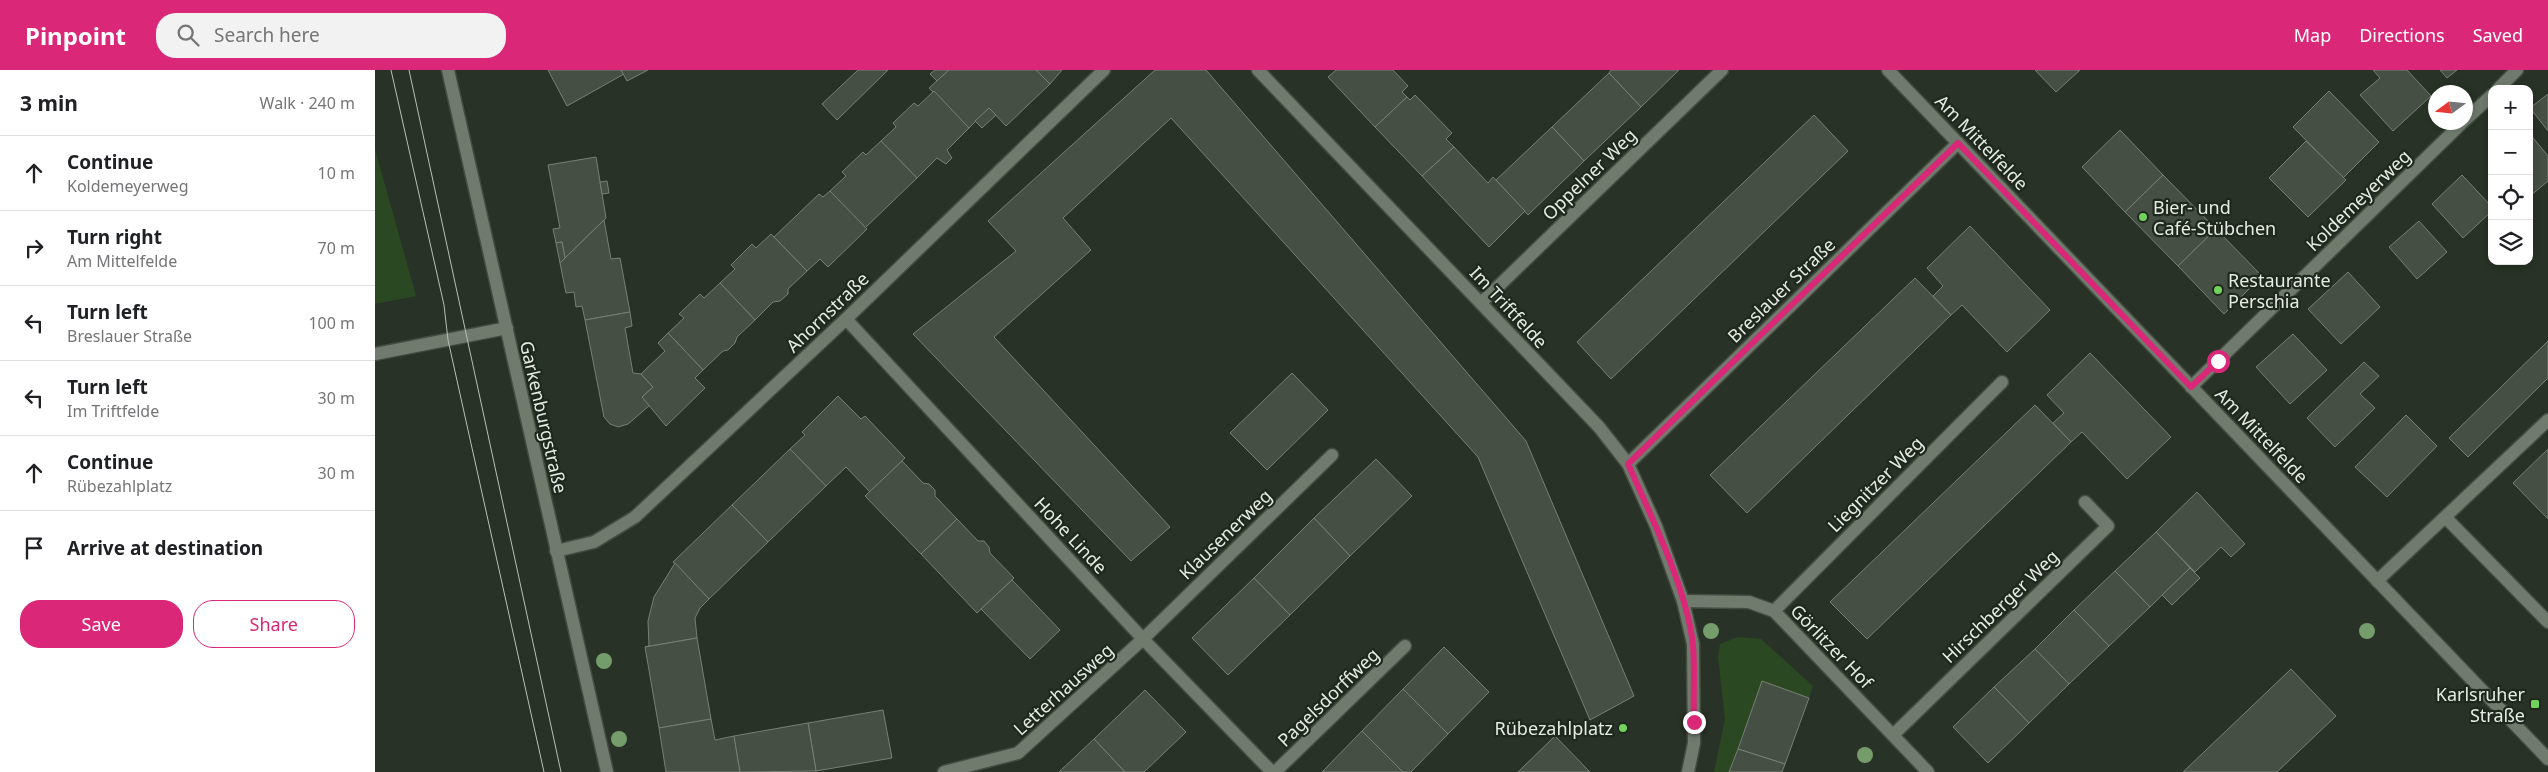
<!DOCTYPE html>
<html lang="en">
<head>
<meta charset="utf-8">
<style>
  body { margin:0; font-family:"Noto Sans",sans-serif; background:#f2f2f2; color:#202124 }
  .controls { position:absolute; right:15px; top:15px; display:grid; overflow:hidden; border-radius:10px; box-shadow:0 2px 8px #0003 }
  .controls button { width:45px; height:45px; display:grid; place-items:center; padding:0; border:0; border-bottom:1px solid #e0e0e0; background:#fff; color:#202124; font:25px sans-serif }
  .compass { position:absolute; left:2053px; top:15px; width:45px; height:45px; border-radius:50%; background:#fff; box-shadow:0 2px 8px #0003; rotate:255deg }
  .stop { position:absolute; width:15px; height:15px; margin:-11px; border:4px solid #db2777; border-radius:50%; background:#fff }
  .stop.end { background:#db2777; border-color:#fff; box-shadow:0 1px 5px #0008 }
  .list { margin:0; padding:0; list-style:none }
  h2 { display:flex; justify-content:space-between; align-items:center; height:65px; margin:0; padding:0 20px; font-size:21px }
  h2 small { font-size:16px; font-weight:400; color:#757577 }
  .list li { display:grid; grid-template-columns:32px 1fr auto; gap:15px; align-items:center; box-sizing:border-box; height:75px; padding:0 20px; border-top:1px solid #e0e0e0 }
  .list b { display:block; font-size:19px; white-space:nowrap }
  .list p { margin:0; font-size:16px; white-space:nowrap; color:#757577 }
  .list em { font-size:16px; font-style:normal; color:#757577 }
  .actions { display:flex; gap:10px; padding:15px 20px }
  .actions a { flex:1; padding:11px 0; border:1px solid #db2777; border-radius:20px; text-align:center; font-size:18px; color:#db2777 }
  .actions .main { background:#db2777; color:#fff }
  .icon { flex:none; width:28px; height:28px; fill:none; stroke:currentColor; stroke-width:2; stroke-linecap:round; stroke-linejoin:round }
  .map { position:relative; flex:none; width:2173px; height:702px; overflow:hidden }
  header { display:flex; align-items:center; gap:30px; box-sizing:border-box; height:70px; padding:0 25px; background:#db2777; color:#fff }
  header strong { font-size:24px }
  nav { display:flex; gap:28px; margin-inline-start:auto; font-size:18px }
  .search { width:350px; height:45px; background:#f2f2f2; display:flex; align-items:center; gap:12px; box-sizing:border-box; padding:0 18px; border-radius:20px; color:#757577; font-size:19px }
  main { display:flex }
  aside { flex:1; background:#fff }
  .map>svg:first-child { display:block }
  .green { fill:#2a4923 }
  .building { fill:#454f43; stroke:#768173 }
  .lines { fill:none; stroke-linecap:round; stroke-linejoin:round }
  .service-casing { stroke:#444c42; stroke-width:15 }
  .minor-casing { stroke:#444c42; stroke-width:15 }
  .tertiary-casing { stroke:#444c42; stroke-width:15 }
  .secondary-casing { stroke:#444c42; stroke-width:15 }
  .service { stroke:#707b6e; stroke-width:12 }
  .minor { stroke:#707b6e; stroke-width:12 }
  .tertiary { stroke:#707b6e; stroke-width:12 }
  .secondary { stroke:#707b6e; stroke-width:12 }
  .tram { stroke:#b9c0b8; stroke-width:1 }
  .tree { fill:#749d6b }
  .route { stroke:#db2777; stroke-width:6 }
  .poi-dot { fill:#73d25d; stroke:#1f281d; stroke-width:2 }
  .labels { text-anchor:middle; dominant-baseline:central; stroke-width:4.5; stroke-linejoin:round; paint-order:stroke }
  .street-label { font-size:18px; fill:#e6ece5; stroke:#1f281d }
  .poi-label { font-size:18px; fill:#e6ece5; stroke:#1f281d; text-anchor:start }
</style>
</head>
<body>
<header>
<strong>Pinpoint</strong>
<div class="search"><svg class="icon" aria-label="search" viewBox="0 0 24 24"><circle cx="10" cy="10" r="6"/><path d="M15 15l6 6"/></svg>Search here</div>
<nav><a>Map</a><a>Directions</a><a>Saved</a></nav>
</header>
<main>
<aside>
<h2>3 min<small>Walk · 240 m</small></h2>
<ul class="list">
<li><svg class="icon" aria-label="ahead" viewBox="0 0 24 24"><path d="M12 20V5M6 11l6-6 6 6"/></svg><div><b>Continue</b><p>Koldemeyerweg</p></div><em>10 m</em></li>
<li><svg class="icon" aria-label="right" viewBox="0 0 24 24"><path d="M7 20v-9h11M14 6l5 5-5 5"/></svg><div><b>Turn right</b><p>Am Mittelfelde</p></div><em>70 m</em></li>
<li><svg class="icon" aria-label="left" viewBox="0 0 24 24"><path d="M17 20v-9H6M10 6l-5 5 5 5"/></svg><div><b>Turn left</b><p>Breslauer Straße</p></div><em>100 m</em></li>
<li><svg class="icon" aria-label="left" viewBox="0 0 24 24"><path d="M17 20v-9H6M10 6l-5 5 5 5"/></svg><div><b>Turn left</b><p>Im Triftfelde</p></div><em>30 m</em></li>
<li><svg class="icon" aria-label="ahead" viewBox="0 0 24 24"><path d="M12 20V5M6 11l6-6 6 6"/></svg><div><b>Continue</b><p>Rübezahlplatz</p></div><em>30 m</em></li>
<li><svg class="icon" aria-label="arrive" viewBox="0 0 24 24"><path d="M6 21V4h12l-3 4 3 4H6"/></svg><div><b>Arrive at destination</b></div></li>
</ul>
<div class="actions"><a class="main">Save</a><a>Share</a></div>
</aside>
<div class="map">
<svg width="2173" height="702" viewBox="0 0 2173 702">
  <rect width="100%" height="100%" fill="#283226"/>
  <g class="green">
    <path d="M 0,79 L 41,226 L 0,234 Z"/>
    <path d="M 1363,567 L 1386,569 L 1438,616 L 1434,628 L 1387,612 L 1354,702 L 1339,702 L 1350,649 L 1343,587 L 1345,574 Z"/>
  </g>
  <g class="building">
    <path d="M 173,0 L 246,0 L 249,4 L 192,36 Z"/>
    <path d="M 246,0 L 273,0 L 252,11 Z"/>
    <path d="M 483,0 L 513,0 L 462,50 L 447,34 Z"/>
    <path d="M 560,0 L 574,0 L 562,11 L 555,4 Z"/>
    <path d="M 574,0 L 661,0 L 675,14 L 631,56 L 614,38 L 594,58 L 554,18 Z"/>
    <path d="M 661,0 L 687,0 L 675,14 Z"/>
    <path d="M 780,0 L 831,0 L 1151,371 L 1259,626 L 1215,650 L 1103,387 L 796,48 L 688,148 L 716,180 L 619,267 L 795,457 L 756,491 L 538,264 L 641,181 L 613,151 Z"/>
    <path d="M 961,0 L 1018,0 L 1033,16 L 1027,22 L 1032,27 L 1000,57 L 953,7 Z"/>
    <path d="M 1236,0 L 1304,0 L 1266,37 L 1234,3 Z"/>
    <path d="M 1660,0 L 1705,0 L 1681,22 Z"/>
    <path d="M 1998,0 L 2032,0 L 2056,26 L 2018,61 L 1985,25 L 2005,8 Z"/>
    <path d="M 2065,0 L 2082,0 L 2072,8 Z"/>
    <path d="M 1234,3 L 1266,37 L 1209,91 L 1177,57 Z"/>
    <path d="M 559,21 L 594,58 L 572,80 L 577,88 L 571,94 L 562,88 L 542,108 L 506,71 L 521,57 L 518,53 L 539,33 L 543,36 Z"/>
    <path d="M 1954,21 L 2004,72 L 1968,108 L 1918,57 Z"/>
    <path d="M 2173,24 L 2173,61 L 2155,38 Z"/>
    <path d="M 1040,25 L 1077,63 L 1071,69 L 1079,77 L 1047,106 L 1000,57 L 1032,27 L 1035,30 Z"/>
    <path d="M 614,38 L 621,45 L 607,58 L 600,51 Z"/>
    <path d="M 1439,45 L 1473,81 L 1236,309 L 1202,272 Z"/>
    <path d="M 1177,57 L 1209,91 L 1153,145 L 1121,110 Z"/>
    <path d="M 1745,60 L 1788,105 L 1750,142 L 1707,97 Z"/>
    <path d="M 2154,63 L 2173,86 L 2173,111 L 2154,127 Z"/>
    <path d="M 506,71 L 542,108 L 490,158 L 455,121 L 471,106 L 467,102 L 488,82 L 491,85 Z"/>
    <path d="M 1931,71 L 1971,110 L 1933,147 L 1894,108 Z"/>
    <path d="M 1079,77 L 1113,113 L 1118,107 L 1150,141 L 1114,177 L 1047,106 Z"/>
    <path d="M 221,87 L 231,148 L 190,188 L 187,172 L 181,173 L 178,159 L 185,158 L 173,95 Z"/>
    <path d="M 1788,105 L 1841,159 L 1803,196 L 1750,142 Z"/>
    <path d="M 2087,105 L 2117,137 L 2117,141 L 2088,168 L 2057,134 Z"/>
    <path d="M 232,111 L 234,123 L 227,124 L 225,112 Z"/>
    <path d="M 455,121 L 492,159 L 453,197 L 445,189 L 432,201 L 399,167 L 444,124 L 448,127 Z"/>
    <path d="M 229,150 L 236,189 L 245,188 L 255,242 L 210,250 L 207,236 L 201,237 L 199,222 L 191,223 L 185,193 Z"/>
    <path d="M 2044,151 L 2072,182 L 2042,209 L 2014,177 Z"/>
    <path d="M 1595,156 L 1675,240 L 1632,282 L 1587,235 L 1576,245 L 1558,226 L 1568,216 L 1552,198 Z"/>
    <path d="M 1841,159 L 1887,206 L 1849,244 L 1803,196 Z"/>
    <path d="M 396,164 L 432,201 L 413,219 L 413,224 L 405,231 L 398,232 L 380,250 L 345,213 L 360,199 L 356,195 L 377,174 L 381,178 Z"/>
    <path d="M 187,172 L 190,188 L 185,193 L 181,173 Z"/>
    <path d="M 1973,202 L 2005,237 L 1966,274 L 1933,239 Z"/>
    <path d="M 1540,208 L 1576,245 L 1372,443 L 1335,405 Z"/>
    <path d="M 345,213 L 380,250 L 362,267 L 360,273 L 353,280 L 348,281 L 328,300 L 293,263 L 309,248 L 304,244 L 325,224 L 329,228 Z"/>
    <path d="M 255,242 L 257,256 L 250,258 L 258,303 L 266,304 L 278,317 L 267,327 L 275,335 L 253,354 L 243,357 L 235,354 L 229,347 L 210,250 Z"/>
    <path d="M 293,263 L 328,300 L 320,308 L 330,318 L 291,356 L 267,327 L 278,317 L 266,304 L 290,281 L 283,273 Z"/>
    <path d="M 1918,264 L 1952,300 L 1915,334 L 1881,297 Z"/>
    <path d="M 2173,271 L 2173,308 L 2093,387 L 2074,368 Z"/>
    <path d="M 1715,283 L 1796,367 L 1752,409 L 1707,362 L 1696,372 L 1678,353 L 1689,343 L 1672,325 Z"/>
    <path d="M 1989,292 L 2004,306 L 1985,324 L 2000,338 L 1960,377 L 1932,348 Z"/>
    <path d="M 917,303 L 953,340 L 892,400 L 855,363 Z"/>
    <path d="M 463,326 L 486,349 L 490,346 L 530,388 L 495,422 L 471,397 L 451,416 L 415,379 L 430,365 L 427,362 Z"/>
    <path d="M 1660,335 L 1696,372 L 1492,569 L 1455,532 Z"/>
    <path d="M 2031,345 L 2062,376 L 2012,427 L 1980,397 Z"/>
    <path d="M 415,379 L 451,416 L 393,472 L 357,435 Z"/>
    <path d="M 2173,379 L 2173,449 L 2138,413 Z"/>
    <path d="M 1001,389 L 1037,426 L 975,486 L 939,448 Z"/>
    <path d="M 527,391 L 548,413 L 554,414 L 560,420 L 560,426 L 582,449 L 546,484 L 490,426 Z"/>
    <path d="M 1822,422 L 1870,474 L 1856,487 L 1846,477 L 1820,502 L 1781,462 Z"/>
    <path d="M 357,435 L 393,472 L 334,529 L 298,492 Z"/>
    <path d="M 939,448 L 975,486 L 915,545 L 879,508 Z"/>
    <path d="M 582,449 L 603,471 L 609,471 L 614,477 L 615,483 L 639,508 L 602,543 L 546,484 Z"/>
    <path d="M 1781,462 L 1815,498 L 1775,537 L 1740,501 Z"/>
    <path d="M 300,493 L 334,529 L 325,538 L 320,548 L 322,568 L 270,577 L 274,576 L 273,551 L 279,527 Z"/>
    <path d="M 1815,498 L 1825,508 L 1797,535 L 1787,525 Z"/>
    <path d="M 1740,501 L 1775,537 L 1734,576 L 1699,540 Z"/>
    <path d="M 879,508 L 915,545 L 853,605 L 817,568 Z"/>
    <path d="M 637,510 L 685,560 L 655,589 L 606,539 Z"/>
    <path d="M 1699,540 L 1734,576 L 1694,614 L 1660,579 Z"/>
    <path d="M 322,568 L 336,649 L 284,658 L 270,577 Z"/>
    <path d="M 1069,577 L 1114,622 L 1073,664 L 1028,619 Z"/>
    <path d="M 1660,579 L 1694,614 L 1654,653 L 1619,617 Z"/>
    <path d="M 1916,599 L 1961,646 L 1902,702 L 1808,702 Z"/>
    <path d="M 1387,611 L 1434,628 L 1410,694 L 1363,679 Z"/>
    <path d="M 1619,617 L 1654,653 L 1613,693 L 1578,657 Z"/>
    <path d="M 1028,619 L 1073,664 L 1036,702 L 1028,702 L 987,661 Z"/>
    <path d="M 770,620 L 811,662 L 769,702 L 750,702 L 719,669 Z"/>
    <path d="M 508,640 L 517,688 L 441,701 L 433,653 Z"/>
    <path d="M 336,649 L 340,670 L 359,666 L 365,702 L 291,702 L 284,658 Z"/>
    <path d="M 433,653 L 441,701 L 365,702 L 359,666 Z"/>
    <path d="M 987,661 L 1028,702 L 947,702 Z"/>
    <path d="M 1180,666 L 1215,702 L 1143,702 Z"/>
    <path d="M 719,669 L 750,702 L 684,702 Z"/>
    <path d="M 1363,679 L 1410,694 L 1407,702 L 1354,702 Z"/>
  </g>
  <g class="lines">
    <defs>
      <g id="service">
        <path d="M 1106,233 L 1347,0"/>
        <path d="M 0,284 L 132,258"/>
        <path d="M 2071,448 L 2173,552"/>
        <path d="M 2002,511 L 2173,350"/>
        <path d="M 1399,541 L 1627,312"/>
        <path d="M 768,569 L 957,385"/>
        <path d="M 1518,665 L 1733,456 L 1710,432"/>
        <path d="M 900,702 L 1030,576"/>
      </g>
      <g id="minor">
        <path d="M 883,0 L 1224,357 L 1253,394 L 1281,456 L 1308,531 L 1318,574 L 1319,673 L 1313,702"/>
        <path d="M 2123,19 L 2142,0"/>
        <path d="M 2090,50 L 2117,25"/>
        <path d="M 471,249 L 768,569 L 897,702"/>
        <path d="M 1816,317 L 2088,52"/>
        <path d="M 1253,394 L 1583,73"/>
        <path d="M 181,481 L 219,472 L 260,447 L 471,249 L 729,0"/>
        <path d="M 1308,531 L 1374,532 L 1399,541 L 1553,702"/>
        <path d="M 569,702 L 643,683 L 768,569"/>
      </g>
      <path id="tertiary" d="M 1513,0 L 2173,689"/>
      <path id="secondary" d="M 73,0 L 232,702"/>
    </defs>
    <use href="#service" class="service-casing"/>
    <use href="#minor" class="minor-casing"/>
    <use href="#tertiary" class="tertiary-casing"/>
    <use href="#secondary" class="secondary-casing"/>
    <use href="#service" class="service"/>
    <use href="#minor" class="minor"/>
    <use href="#tertiary" class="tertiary"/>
    <use href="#secondary" class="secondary"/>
    <g class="tram">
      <path d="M 16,0 L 69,235 L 73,270 L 169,702"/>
      <path d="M 34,0 L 186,702"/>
    </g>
  </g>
  <g class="tree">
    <circle cx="1336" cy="561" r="8"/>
    <circle cx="1992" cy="561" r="8"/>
    <circle cx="229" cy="591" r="8"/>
    <circle cx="244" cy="669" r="8"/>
    <circle cx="1490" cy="685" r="8"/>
  </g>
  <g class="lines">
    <path class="route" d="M 1319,652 C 1318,626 1320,600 1318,575 C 1312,519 1276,446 1253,394 L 1583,73 L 1816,317 L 1843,291"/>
  </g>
  <g class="poi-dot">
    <circle cx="1768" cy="147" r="5"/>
    <circle cx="1843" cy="220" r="5"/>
    <rect x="2155" y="629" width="10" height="10" rx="2.5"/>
    <circle cx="1248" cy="658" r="5"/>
  </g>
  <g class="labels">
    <g class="street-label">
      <text transform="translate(1607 72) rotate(46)">Am Mittelfelde</text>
      <text transform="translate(1214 104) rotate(-44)">Oppelner Weg</text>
      <text transform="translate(1983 130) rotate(-44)">Koldemeyerweg</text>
      <text transform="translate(1406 220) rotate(-44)">Breslauer Straße</text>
      <text transform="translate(1134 237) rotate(47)">Im Triftfelde</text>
      <text transform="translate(452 242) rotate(-44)">Ahornstraße</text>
      <text transform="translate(169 347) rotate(77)">Garkenburgstraße</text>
      <text transform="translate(1887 365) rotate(46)">Am Mittelfelde</text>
      <text transform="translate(1500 414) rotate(-45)">Liegnitzer Weg</text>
      <text transform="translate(850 464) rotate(-44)">Klausenerweg</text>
      <text transform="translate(696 465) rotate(47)">Hohe Linde</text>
      <text transform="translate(1625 536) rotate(-44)">Hirschberger Weg</text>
      <text transform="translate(1457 576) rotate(46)">Görlitzer Hof</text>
      <text transform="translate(688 619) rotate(-42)">Letterhausweg</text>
      <text transform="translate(953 627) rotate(-44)">Pagelsdorffweg</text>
    </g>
    <g class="poi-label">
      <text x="1778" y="137">Bier- und<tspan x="1778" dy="21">Café-Stübchen</tspan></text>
      <text x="1853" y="210">Restaurante<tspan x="1853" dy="21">Perschia</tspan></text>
      <text x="2150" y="624" text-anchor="end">Karlsruher<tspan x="2150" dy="21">Straße</tspan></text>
      <text x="1238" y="658" text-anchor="end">Rübezahlplatz</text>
    </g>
  </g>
</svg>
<div class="controls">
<button>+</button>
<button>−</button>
<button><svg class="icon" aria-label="locate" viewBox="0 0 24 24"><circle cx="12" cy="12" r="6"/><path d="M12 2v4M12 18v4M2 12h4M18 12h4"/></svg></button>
<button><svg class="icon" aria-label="layers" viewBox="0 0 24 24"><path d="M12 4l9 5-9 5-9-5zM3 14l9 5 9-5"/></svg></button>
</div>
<svg class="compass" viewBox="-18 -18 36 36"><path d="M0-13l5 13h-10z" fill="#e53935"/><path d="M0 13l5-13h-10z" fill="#757577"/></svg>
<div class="stop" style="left:1843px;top:291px"></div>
<div class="stop end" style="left:1319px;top:652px"></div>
</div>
</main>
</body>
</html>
